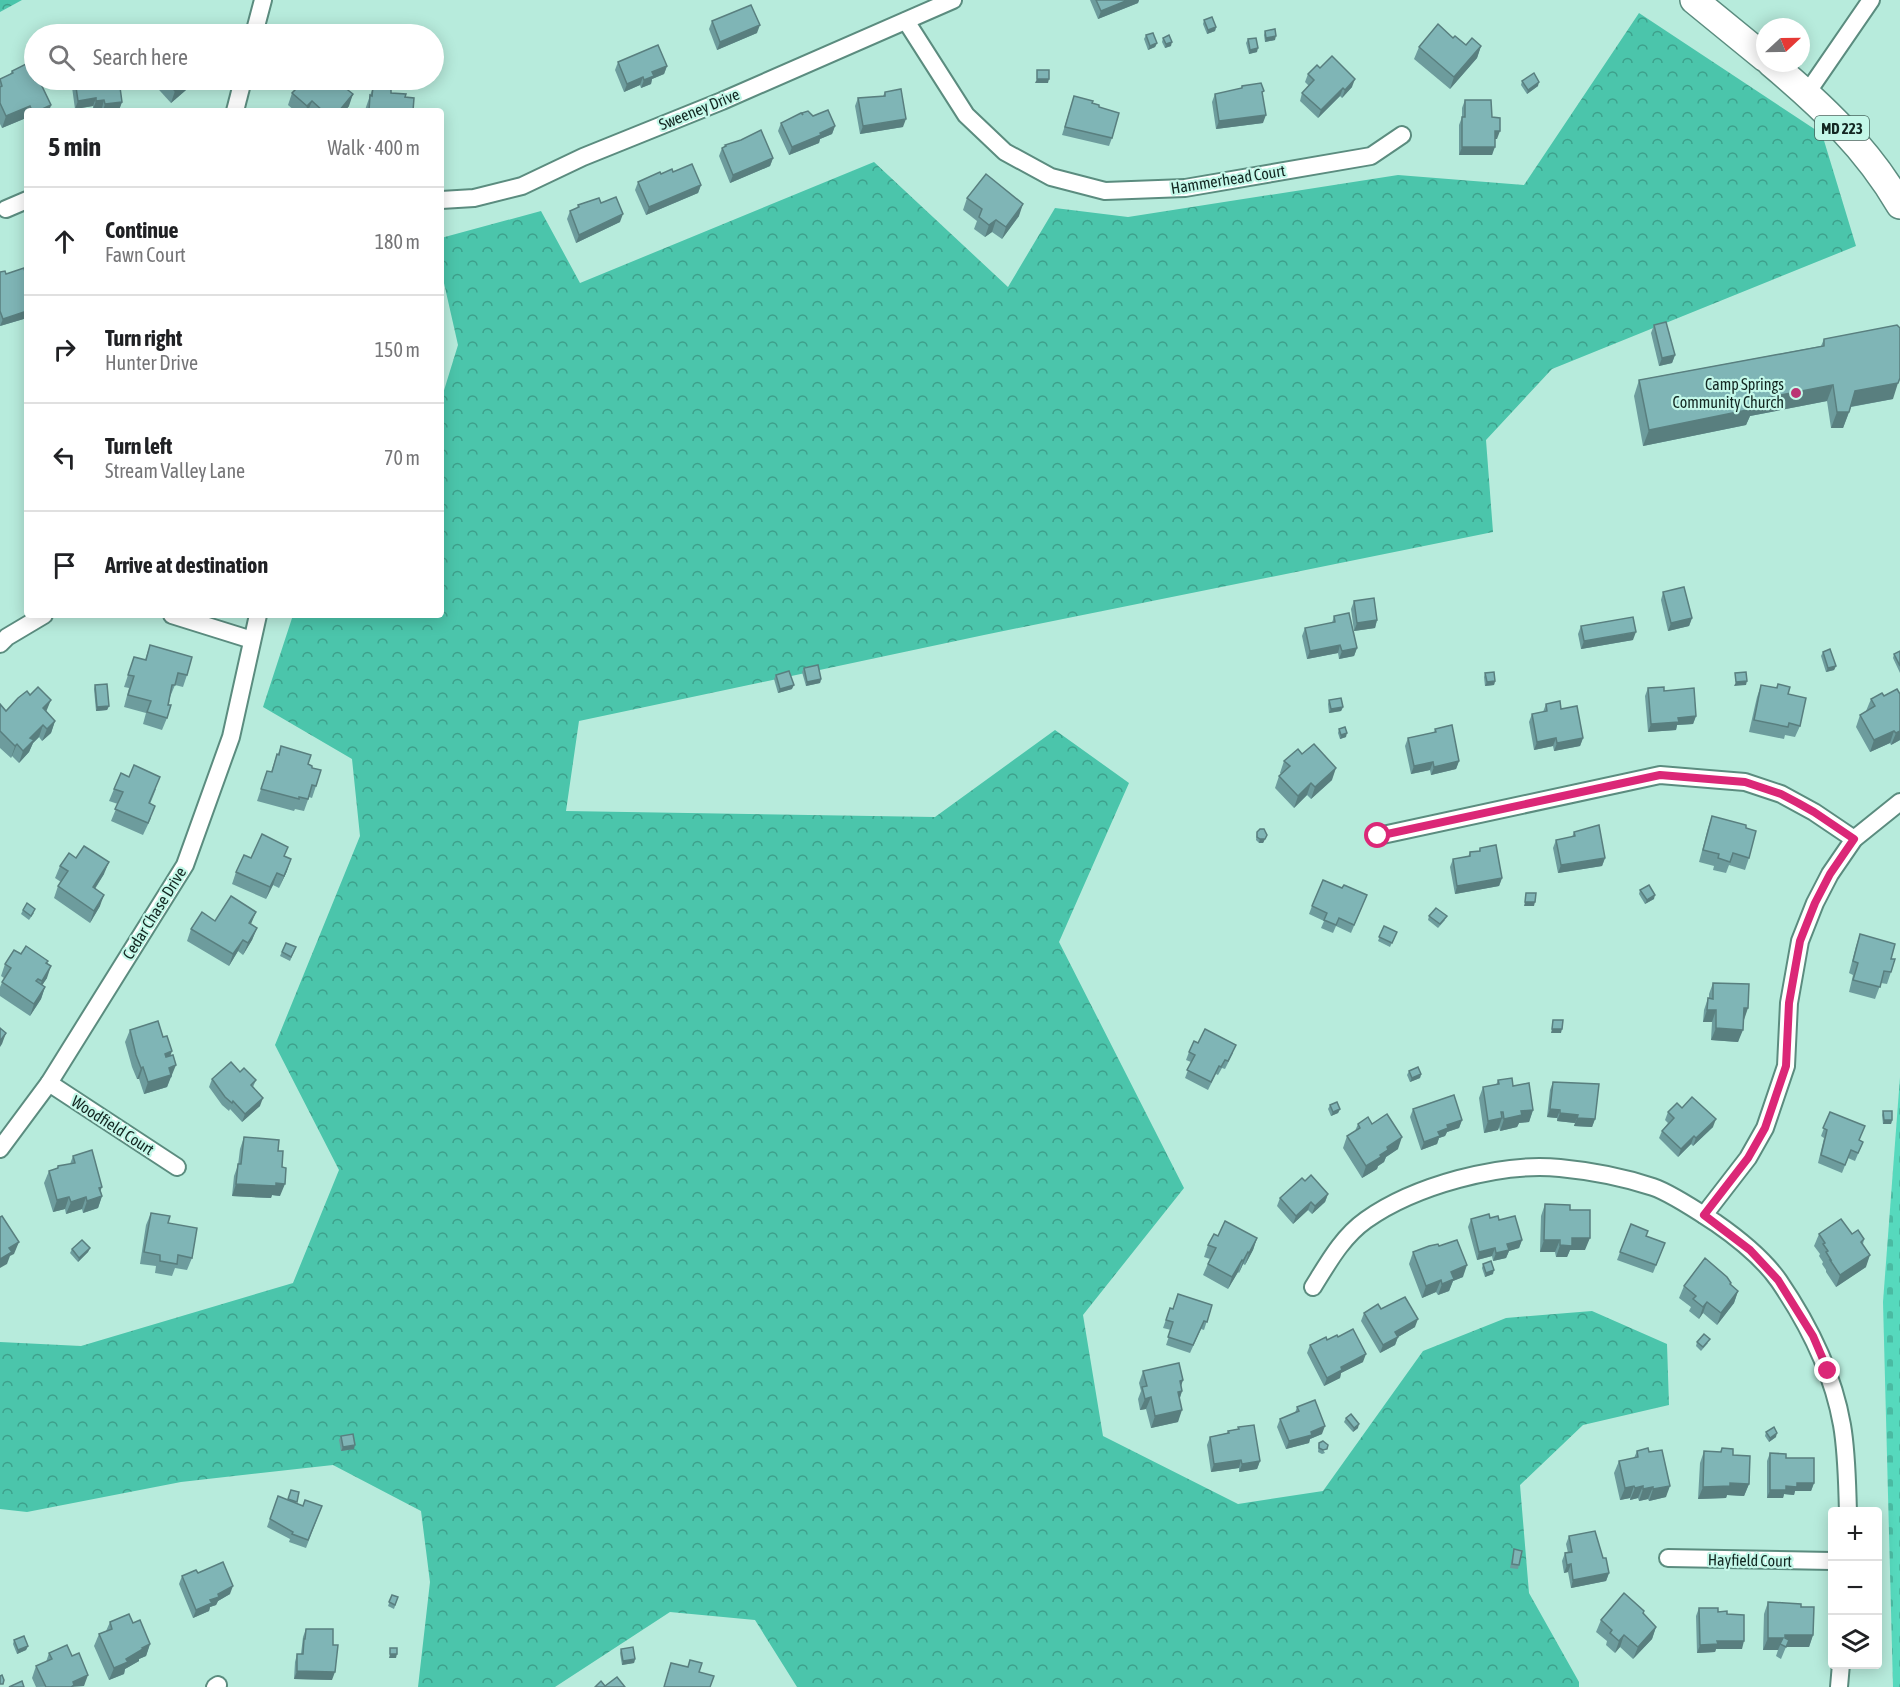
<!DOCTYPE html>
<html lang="en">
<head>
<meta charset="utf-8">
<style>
  body { margin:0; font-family:"Asap Condensed",sans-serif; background:#f2f2f2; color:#202124 }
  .controls { position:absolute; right:18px; bottom:18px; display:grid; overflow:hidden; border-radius:6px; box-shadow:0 3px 15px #0003 }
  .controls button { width:54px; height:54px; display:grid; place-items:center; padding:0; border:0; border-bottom:2px solid #e0e0e0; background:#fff; color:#202124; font:30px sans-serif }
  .compass { position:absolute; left:1756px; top:18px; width:54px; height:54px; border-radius:50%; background:#fff; box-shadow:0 3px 15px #0003; rotate:68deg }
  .stop { position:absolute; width:18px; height:18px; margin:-14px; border:4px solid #db2777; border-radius:50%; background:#fff }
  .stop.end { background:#db2777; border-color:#fff; box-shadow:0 2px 6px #0008 }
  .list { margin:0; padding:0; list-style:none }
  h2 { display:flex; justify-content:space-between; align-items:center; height:78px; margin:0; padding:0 24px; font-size:26px }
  h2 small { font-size:20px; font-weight:400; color:#757577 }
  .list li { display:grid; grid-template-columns:39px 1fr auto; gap:18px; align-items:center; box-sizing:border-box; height:108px; padding:0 24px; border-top:2px solid #e0e0e0 }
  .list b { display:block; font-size:22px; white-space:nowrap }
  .list p { margin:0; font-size:20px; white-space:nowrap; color:#757577 }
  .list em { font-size:20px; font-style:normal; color:#757577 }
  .icon { flex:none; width:33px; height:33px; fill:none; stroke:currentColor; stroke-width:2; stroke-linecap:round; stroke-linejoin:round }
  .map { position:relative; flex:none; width:1900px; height:1687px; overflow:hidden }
  .search { position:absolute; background:#fff; box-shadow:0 3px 15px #0003; left:24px; top:24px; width:420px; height:66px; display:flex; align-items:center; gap:15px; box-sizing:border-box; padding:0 21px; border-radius:33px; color:#757577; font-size:22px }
  .panel { position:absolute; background:#fff; box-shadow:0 3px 15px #0003; left:24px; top:108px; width:420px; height:510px; border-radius:6px }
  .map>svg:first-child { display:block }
  .forest { fill:url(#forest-crowns) }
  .cemetery { fill:url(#cemetery-stones) }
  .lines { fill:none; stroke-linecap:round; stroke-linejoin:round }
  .street-casing { stroke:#5b8c7f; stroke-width:20 }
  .primary-casing { stroke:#5b8c7f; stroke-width:30 }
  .street { stroke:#fff; stroke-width:16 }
  .primary { stroke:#fff; stroke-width:27 }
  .wall { fill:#6d9c9d }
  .shaded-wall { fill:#597f7f }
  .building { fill:#7fb5b6; stroke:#597f7f; stroke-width:1.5 }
  .route { stroke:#db2777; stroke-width:8 }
  .poi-dot { fill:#bb3474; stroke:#c4f8e9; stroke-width:2 }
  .labels { text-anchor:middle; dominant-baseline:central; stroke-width:4.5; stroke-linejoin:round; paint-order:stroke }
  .shield { fill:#c4f8e9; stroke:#48665e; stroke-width:1.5 }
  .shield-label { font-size:15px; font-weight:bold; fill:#132722 }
  .street-label { font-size:16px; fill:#132722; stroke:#c4f8e9 }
  .poi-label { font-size:16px; fill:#132722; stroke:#c4f8e9; text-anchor:end }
</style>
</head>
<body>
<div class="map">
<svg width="1900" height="1687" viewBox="0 0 1900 1687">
  <defs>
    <pattern id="forest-crowns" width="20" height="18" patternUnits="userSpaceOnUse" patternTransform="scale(1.5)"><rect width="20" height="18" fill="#4bc5ab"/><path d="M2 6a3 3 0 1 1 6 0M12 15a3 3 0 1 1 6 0" fill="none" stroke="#3da08b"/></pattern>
    <pattern id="cemetery-stones" width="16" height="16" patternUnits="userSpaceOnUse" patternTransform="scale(1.5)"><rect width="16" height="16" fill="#56d9bd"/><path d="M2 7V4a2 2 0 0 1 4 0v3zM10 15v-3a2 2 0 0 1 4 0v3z" fill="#4abaa2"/></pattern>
  </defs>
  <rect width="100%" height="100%" fill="#b7ebdc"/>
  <g class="forest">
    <path d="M 0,0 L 22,0 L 0,12 Z"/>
    <path d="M 1639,13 L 1822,134 L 1856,246 L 1552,369 L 1486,440 L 1493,532 L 984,635 L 579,721 L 566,811 L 935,817 L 1055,730 L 1129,783 L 1059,942 L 1184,1188 L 1083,1315 L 1103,1436 L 1238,1504 L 1323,1491 L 1423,1351 L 1506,1318 L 1592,1311 L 1667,1344 L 1669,1405 L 1583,1425 L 1520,1485 L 1529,1593 L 1579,1682 L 1579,1687 L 797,1687 L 755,1620 L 670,1612 L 555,1687 L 418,1687 L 430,1582 L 421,1511 L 333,1465 L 181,1482 L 27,1512 L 0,1509 L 0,1342 L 81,1346 L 293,1283 L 339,1170 L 275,1045 L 360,836 L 352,759 L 263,707 L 293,615 L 441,615 L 441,400 L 458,345 L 441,270 L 441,238 L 541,211 L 580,283 L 874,162 L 1008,287 L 1055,208 L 1128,217 L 1398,175 L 1524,185 Z"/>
  </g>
  <path class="cemetery" d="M 1900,1077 L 1900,1687 L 1893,1687 L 1883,1302 Z"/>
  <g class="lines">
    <defs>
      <g id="street">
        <path d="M 906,21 L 966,115 L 1005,152 L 1051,177 L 1105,191 L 1185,188 L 1371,156 L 1402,135"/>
        <path d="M 254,34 L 263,0"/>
        <path d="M 1807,93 L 1871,0"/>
        <path d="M 235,111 L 243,80"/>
        <path d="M 441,200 L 474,198 L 522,186 L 583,157 L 722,101 L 953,0"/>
        <path d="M 6,209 L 27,200"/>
        <path d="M 172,615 L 252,640"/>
        <path d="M 0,644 L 7,637 L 44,615"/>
        <path d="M 1378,836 L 1660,775 L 1745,782 L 1781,794 L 1814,812 L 1854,839"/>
        <path d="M 49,1083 L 177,1167"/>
        <path d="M 0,1149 L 49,1083 L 185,865 L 231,737 L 258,615"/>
        <path d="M 1704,1215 L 1748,1158 L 1765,1128 L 1786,1066 L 1789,1003 L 1800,941 L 1815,903 L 1830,874 L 1854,839 L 1900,802"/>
        <path d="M 1313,1287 C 1328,1263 1342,1237 1366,1220 C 1414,1186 1500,1162 1560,1168 C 1591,1171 1623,1177 1653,1187 C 1671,1193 1699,1212 1716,1223 C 1739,1239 1763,1258 1779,1281 C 1809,1325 1833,1373 1842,1425 C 1847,1454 1847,1483 1848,1512"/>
        <path d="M 1668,1558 L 1832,1561"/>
        <path d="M 215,1687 L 218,1685"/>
        <path d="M 1839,1687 L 1841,1664"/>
      </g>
      <g id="primary">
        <path d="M 1694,0 L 1765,58"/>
        <path d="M 1771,63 C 1821,105 1867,148 1900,205"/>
      </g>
    </defs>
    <use href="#street" class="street-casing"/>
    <use href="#primary" class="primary-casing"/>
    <use href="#street" class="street"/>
    <use href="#primary" class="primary"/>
  </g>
  <g class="wall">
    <path d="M 1090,0 L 1139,0 L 1138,3 L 1098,19 Z"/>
    <path d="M 1204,20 L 1216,27 L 1215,31 L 1207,34 L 1203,24 Z"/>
    <path d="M 712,21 L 757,33 L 717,50 L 709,29 Z"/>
    <path d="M 1265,31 L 1275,40 L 1265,42 L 1264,35 Z"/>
    <path d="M 1146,35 L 1157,43 L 1155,47 L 1148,50 L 1144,39 Z"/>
    <path d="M 1163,38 L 1171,46 L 1165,48 L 1162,42 Z"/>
    <path d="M 1453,38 L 1466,45 L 1481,46 L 1477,58 L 1450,89 L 1414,59 L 1419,47 Z"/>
    <path d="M 1248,39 L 1257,52 L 1249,54 L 1246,43 Z"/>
    <path d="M 618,62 L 667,66 L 664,74 L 652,79 L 651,84 L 641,88 L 640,85 L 624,92 L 615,70 Z"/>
    <path d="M 1320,68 L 1352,87 L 1342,98 L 1340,96 L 1318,118 L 1300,101 L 1302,93 L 1309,86 L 1305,82 L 1308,74 Z"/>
    <path d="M 12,71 L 31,73 L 51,105 L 49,111 L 27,111 L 27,121 L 26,118 L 2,128 L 0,124 L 0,79 L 10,74 Z"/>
    <path d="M 71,80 L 119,80 L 122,102 L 119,110 L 102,111 L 102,108 L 93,109 L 93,106 L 75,109 Z"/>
    <path d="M 150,80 L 189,80 L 186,90 L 171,103 Z"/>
    <path d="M 1522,81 L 1538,86 L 1527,94 L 1521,85 Z"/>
    <path d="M 1242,86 L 1262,95 L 1263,123 L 1216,129 L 1212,102 L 1215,94 L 1241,89 Z"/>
    <path d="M 373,87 L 405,97 L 413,111 L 365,111 L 366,107 Z"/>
    <path d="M 346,88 L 349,106 L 345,111 L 295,111 L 288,105 L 292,93 Z"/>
    <path d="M 885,92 L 903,127 L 860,134 L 855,106 L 858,98 L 883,96 Z"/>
    <path d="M 1074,96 L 1092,103 L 1112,138 L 1109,146 L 1062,135 Z"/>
    <path d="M 1465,100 L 1492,117 L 1497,139 L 1495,139 L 1492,155 L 1459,155 L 1459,125 L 1462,117 L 1462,108 Z"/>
    <path d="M 813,116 L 835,126 L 832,134 L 820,139 L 819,143 L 789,155 L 778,131 L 781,123 Z"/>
    <path d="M 725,145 L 773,158 L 770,166 L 730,183 L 719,156 L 722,148 L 725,147 Z"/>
    <path d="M 673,172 L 701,185 L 698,193 L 646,215 L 635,190 L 638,182 L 661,174 Z"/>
    <path d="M 967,198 L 1019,216 L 1002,239 L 992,232 L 985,237 L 974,229 L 977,221 L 963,210 Z"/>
    <path d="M 601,203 L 620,222 L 576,243 L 567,219 L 570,211 L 577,208 L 578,205 Z"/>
    <path d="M 0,272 L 27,280 L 27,318 L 0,326 Z"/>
    <path d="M 1654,325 L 1675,355 L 1672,363 L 1659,366 L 1651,333 Z"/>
    <path d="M 1824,339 L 1893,399 L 1851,407 L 1843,428 L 1831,428 L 1827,401 L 1750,416 L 1746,425 L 1643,446 L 1634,396 L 1639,380 L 1821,346 Z"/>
    <path d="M 1663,592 L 1692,618 L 1689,626 L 1668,631 L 1661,600 Z"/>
    <path d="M 1354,601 L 1377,620 L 1375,628 L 1354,631 L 1351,609 Z"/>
    <path d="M 1334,616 L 1357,648 L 1354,656 L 1339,659 L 1338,653 L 1307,659 L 1302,636 L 1305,628 L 1332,623 Z"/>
    <path d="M 1581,626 L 1633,640 L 1581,649 L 1578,634 Z"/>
    <path d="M 150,645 L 187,675 L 183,687 L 175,685 L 170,697 L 167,718 L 162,730 L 143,724 L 146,713 L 124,707 L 129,688 L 124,687 L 134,657 L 145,660 Z"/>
    <path d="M 1900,651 L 1900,673 L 1893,658 L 1894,654 Z"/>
    <path d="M 1823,652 L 1836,666 L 1834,670 L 1826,672 L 1821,656 Z"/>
    <path d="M 804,668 L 821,679 L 820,683 L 806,686 L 802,672 Z"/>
    <path d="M 1485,673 L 1495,681 L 1494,685 L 1485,686 L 1484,677 Z"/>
    <path d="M 776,675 L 792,689 L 778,693 L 774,679 Z"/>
    <path d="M 1778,684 L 1788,694 L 1800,726 L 1795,737 L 1785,735 L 1784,739 L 1749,732 L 1757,697 L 1761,685 L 1776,688 Z"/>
    <path d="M 95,685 L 109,706 L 107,710 L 96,711 L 94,689 Z"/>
    <path d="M 1648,688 L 1664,691 L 1696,716 L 1693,724 L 1677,725 L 1676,730 L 1648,732 L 1645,696 Z"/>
    <path d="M 1900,694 L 1900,740 L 1891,745 L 1890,743 L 1870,752 L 1856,727 L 1860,715 L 1866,711 L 1871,699 Z"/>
    <path d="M 1329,700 L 1343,707 L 1341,711 L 1329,713 L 1328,704 Z"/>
    <path d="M 0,704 L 6,711 L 47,712 L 55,721 L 51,733 L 42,741 L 39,737 L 33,743 L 29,752 L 19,763 L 12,756 L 11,758 L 0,748 Z"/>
    <path d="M 1546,704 L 1561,709 L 1583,738 L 1580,746 L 1554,751 L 1553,746 L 1534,750 L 1529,722 L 1532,714 L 1543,712 Z"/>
    <path d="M 1339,729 L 1346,737 L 1340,739 L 1338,733 Z"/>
    <path d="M 1435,729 L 1459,761 L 1456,769 L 1431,775 L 1430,770 L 1411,774 L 1405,746 L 1408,738 L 1434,733 Z"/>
    <path d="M 281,746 L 312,768 L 316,786 L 312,798 L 309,797 L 304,811 L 295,809 L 294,811 L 257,801 L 267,771 L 271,772 L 277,754 L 278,754 Z"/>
    <path d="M 1302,754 L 1332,780 L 1311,799 L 1307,795 L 1294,808 L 1275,788 L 1279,776 L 1281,774 L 1280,773 L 1284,761 Z"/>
    <path d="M 129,777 L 156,789 L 150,804 L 151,818 L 143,835 L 111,821 L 118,804 L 109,801 L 114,789 Z"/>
    <path d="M 1712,816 L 1746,828 L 1749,858 L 1745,870 L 1729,865 L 1726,873 L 1713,870 L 1714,866 L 1699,862 L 1708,828 Z"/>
    <path d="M 1257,832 L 1267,835 L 1263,843 L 1259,843 L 1256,840 Z"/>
    <path d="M 1574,832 L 1605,858 L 1602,866 L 1558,873 L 1553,848 L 1556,840 L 1572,837 Z"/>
    <path d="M 1480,848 L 1502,878 L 1499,886 L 1455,894 L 1450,867 L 1453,859 L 1468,857 L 1470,852 L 1479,851 Z"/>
    <path d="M 285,856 L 287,871 L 279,888 L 273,885 L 266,899 L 232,884 L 236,872 L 251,858 Z"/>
    <path d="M 60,866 L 104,874 L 95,889 L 100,906 L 90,923 L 54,898 L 58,886 L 61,882 L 55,878 Z"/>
    <path d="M 1342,888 L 1367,895 L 1351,933 L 1336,926 L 1333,933 L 1321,928 L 1324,921 L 1309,914 L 1312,906 Z"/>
    <path d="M 1640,890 L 1654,899 L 1645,904 L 1639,894 Z"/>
    <path d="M 23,910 L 34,913 L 29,920 L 21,914 Z"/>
    <path d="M 1429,916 L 1445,920 L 1438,928 L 1428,920 Z"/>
    <path d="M 215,921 L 251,924 L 257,928 L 252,940 L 243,955 L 238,951 L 229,966 L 187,941 L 191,929 Z"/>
    <path d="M 1384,926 L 1397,932 L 1390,947 L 1378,941 Z"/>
    <path d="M 1860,934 L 1891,959 L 1891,972 L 1887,984 L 1881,983 L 1875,999 L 1849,992 L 1853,975 L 1849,973 L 1856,946 Z"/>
    <path d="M 286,943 L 296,947 L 290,961 L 280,956 Z"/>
    <path d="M 21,954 L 48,961 L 47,964 L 47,978 L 42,985 L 45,987 L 41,999 L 30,1016 L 0,996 L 0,987 L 4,978 L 1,976 L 5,964 Z"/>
    <path d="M 1713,983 L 1744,1020 L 1743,1020 L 1738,1042 L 1711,1040 L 1712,1022 L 1703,1022 L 1704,1010 L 1708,998 L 1709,998 L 1709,994 Z"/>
    <path d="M 130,1030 L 163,1037 L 170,1056 L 172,1077 L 170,1078 L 167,1087 L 144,1094 L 139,1079 L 137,1079 L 132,1067 L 125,1042 Z"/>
    <path d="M 1198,1043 L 1233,1053 L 1225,1069 L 1222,1068 L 1218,1075 L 1216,1074 L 1208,1090 L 1185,1078 L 1191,1062 L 1186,1060 L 1189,1052 Z"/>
    <path d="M 1409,1071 L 1421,1074 L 1420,1078 L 1410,1082 L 1407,1075 Z"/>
    <path d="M 240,1072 L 256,1080 L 253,1087 L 260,1106 L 242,1122 L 230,1109 L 229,1111 L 222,1105 L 209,1087 L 212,1079 Z"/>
    <path d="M 1498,1080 L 1513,1086 L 1533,1110 L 1529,1122 L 1519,1123 L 1517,1127 L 1500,1131 L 1499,1127 L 1498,1130 L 1484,1133 L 1479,1098 L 1483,1087 L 1496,1085 Z"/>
    <path d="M 1553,1082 L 1595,1119 L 1592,1127 L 1574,1126 L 1575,1123 L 1557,1121 L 1557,1118 L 1547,1117 L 1550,1090 Z"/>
    <path d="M 1330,1105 L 1340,1109 L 1338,1113 L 1331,1116 L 1328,1109 Z"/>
    <path d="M 1682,1108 L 1713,1127 L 1693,1146 L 1691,1144 L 1678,1157 L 1659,1138 L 1662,1131 L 1668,1123 L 1665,1120 L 1668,1112 Z"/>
    <path d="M 1413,1109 L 1462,1120 L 1459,1128 L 1447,1132 L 1445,1136 L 1439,1138 L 1437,1144 L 1421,1150 L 1410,1117 Z"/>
    <path d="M 1883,1111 L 1892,1120 L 1891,1124 L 1883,1124 L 1882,1115 Z"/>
    <path d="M 1830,1112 L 1859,1140 L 1863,1142 L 1855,1161 L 1848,1158 L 1842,1173 L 1818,1163 L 1824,1138 L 1821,1136 Z"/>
    <path d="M 1358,1124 L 1372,1124 L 1398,1149 L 1386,1157 L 1384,1162 L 1378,1166 L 1377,1169 L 1362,1178 L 1343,1148 L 1347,1136 L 1355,1131 Z"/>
    <path d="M 244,1137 L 278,1151 L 280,1196 L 272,1195 L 271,1198 L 232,1196 L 234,1176 L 238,1165 L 240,1149 Z"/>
    <path d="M 73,1156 L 101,1191 L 102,1196 L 98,1208 L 83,1213 L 82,1209 L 66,1214 L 65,1209 L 53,1212 L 44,1183 L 49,1171 L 57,1169 L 58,1166 L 70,1164 Z"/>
    <path d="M 1305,1181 L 1328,1194 L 1325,1202 L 1312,1214 L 1308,1210 L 1293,1224 L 1277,1206 L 1280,1198 Z"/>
    <path d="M 1545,1204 L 1570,1210 L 1585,1250 L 1570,1250 L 1567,1257 L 1556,1257 L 1555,1252 L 1540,1252 L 1541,1216 Z"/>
    <path d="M 151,1213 L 168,1223 L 192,1258 L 187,1270 L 175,1268 L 172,1276 L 155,1273 L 156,1266 L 140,1264 L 146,1225 Z"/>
    <path d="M 1490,1218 L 1499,1220 L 1522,1240 L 1519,1248 L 1509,1251 L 1506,1258 L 1493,1261 L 1492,1256 L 1477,1260 L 1468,1227 L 1471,1219 Z"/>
    <path d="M 1631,1224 L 1646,1236 L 1665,1243 L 1653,1273 L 1617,1260 Z"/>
    <path d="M 1819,1234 L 1852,1234 L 1864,1239 L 1863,1244 L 1866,1267 L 1836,1287 L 1826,1272 L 1826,1270 L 1822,1264 L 1823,1262 L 1819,1256 L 1820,1254 L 1814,1246 Z"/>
    <path d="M 1218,1236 L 1257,1238 L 1253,1250 L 1245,1265 L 1243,1264 L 1239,1273 L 1238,1272 L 1228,1289 L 1203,1275 L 1210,1259 L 1204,1257 L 1208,1245 Z"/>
    <path d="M 90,1248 L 88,1252 L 78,1262 L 70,1253 L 72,1249 Z"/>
    <path d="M 1413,1252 L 1463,1277 L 1453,1281 L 1449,1291 L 1438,1295 L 1436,1292 L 1422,1298 L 1409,1264 Z"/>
    <path d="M 1483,1264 L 1493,1274 L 1485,1277 L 1482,1268 Z"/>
    <path d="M 1731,1285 L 1738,1291 L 1734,1303 L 1717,1325 L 1703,1313 L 1699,1319 L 1689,1311 L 1691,1307 L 1679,1298 L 1684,1286 Z"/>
    <path d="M 1212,1305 L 1204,1330 L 1201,1329 L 1190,1353 L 1166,1345 L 1171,1330 L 1163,1328 L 1170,1308 L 1173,1309 Z"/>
    <path d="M 1364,1313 L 1415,1327 L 1398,1337 L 1395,1345 L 1380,1353 L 1361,1321 Z"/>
    <path d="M 1327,1340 L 1363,1362 L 1341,1373 L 1340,1378 L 1324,1386 L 1307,1353 L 1310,1345 Z"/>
    <path d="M 1697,1342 L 1708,1343 L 1701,1351 L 1696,1346 Z"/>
    <path d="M 1143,1371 L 1183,1380 L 1181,1385 L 1182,1391 L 1180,1398 L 1178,1422 L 1151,1428 L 1146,1409 L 1140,1410 L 1138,1399 L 1141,1391 L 1139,1383 Z"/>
    <path d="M 1297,1407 L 1322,1434 L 1310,1439 L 1309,1443 L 1286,1449 L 1277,1427 L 1280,1419 L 1295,1413 Z"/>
    <path d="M 1346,1418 L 1358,1428 L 1353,1432 L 1344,1422 Z"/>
    <path d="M 1238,1427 L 1260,1461 L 1257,1469 L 1239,1472 L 1239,1468 L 1211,1472 L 1207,1445 L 1210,1437 L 1227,1433 L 1228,1431 L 1238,1429 Z"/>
    <path d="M 1766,1432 L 1776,1437 L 1769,1442 L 1765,1436 Z"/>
    <path d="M 341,1436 L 354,1449 L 341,1451 L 339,1440 Z"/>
    <path d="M 1319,1443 L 1325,1453 L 1322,1454 L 1318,1452 Z"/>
    <path d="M 1722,1448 L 1733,1455 L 1749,1484 L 1744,1496 L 1727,1495 L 1726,1498 L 1698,1499 L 1700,1463 L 1704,1451 L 1720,1452 Z"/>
    <path d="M 1637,1451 L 1666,1497 L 1649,1501 L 1648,1499 L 1639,1501 L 1638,1498 L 1630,1500 L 1630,1498 L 1620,1500 L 1614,1473 L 1619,1461 L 1634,1458 Z"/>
    <path d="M 1770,1453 L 1786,1458 L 1814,1483 L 1811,1491 L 1795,1491 L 1794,1495 L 1784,1494 L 1783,1498 L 1767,1498 L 1767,1461 Z"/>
    <path d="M 299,1492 L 296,1503 L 303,1506 L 322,1506 L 306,1548 L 289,1542 L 290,1539 L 267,1527 L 278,1496 L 288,1500 Z"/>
    <path d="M 1569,1536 L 1603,1558 L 1609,1573 L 1606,1581 L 1571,1588 L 1568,1572 L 1564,1573 L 1562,1561 L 1565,1553 L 1568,1553 L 1566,1544 Z"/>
    <path d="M 1514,1549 L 1519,1565 L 1518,1569 L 1510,1568 Z"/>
    <path d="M 182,1576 L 230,1594 L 218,1601 L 216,1605 L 210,1607 L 209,1611 L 193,1618 L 179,1584 Z"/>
    <path d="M 392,1595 L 398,1597 L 394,1609 L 388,1606 Z"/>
    <path d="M 1768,1602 L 1801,1607 L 1813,1635 L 1809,1647 L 1786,1647 L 1781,1659 L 1776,1656 L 1778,1650 L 1763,1650 L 1764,1614 Z"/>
    <path d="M 1699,1608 L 1727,1614 L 1742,1649 L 1716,1649 L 1715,1652 L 1697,1653 L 1696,1616 Z"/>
    <path d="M 1644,1611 L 1643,1614 L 1656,1627 L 1652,1639 L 1633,1659 L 1620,1647 L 1615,1653 L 1606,1645 L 1607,1641 L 1596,1632 L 1601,1620 Z"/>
    <path d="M 110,1622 L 133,1623 L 150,1644 L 146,1656 L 139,1659 L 139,1661 L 125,1669 L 124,1674 L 109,1680 L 94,1646 L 99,1634 L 106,1631 Z"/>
    <path d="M 306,1629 L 332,1680 L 294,1679 L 295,1662 L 297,1654 L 301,1654 L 303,1637 Z"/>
    <path d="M 14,1640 L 28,1646 L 26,1650 L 17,1654 L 13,1644 Z"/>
    <path d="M 621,1649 L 635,1659 L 634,1663 L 622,1665 L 620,1653 Z"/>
    <path d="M 49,1653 L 84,1686 L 36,1687 L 32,1678 L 36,1666 L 46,1662 Z"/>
  </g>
  <g class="shaded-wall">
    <path d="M 1128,0 L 1139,0 L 1138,3 L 1098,19 L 1101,11 Z"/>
    <path d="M 760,25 L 757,33 L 717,50 L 720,42 Z"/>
    <path d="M 1216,27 L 1215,31 L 1207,34 L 1208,30 Z"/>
    <path d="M 1276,36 L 1275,40 L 1265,42 L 1266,38 Z"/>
    <path d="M 1172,42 L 1171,46 L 1165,48 L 1166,44 Z"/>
    <path d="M 1157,43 L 1155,47 L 1148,50 L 1150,46 Z"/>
    <path d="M 1481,46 L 1477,58 L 1450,89 L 1454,77 Z"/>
    <path d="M 1258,48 L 1257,52 L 1249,54 L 1250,50 Z"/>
    <path d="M 667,66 L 664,74 L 652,79 L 651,84 L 641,88 L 644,80 L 652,72 Z"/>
    <path d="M 643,77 L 640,85 L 624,92 L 627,84 Z"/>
    <path d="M 1037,79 L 1049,79 L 1048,83 L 1035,83 Z"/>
    <path d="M 1355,79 L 1352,87 L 1342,98 L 1345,90 Z"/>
    <path d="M 188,80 L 189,80 L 186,90 L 171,103 L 175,91 Z"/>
    <path d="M 1539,82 L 1538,86 L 1527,94 L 1528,90 Z"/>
    <path d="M 1343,88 L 1340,96 L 1318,118 L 1321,110 Z"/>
    <path d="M 353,94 L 349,106 L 345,111 L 339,111 Z"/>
    <path d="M 96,98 L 93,106 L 75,109 L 78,101 Z"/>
    <path d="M 104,100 L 102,108 L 93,109 L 96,101 Z"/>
    <path d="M 312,101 L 308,111 L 306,111 L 307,106 Z"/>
    <path d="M 122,102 L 119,110 L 103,111 L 105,104 Z"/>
    <path d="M 51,105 L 49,111 L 38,111 Z"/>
    <path d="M 30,106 L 28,111 L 27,111 L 26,118 L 2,128 L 6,116 Z"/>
    <path d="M 1266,115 L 1263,123 L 1216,129 L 1219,121 Z"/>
    <path d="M 906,119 L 903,127 L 860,134 L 863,126 Z"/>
    <path d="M 835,126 L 832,134 L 820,139 L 819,143 L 789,155 L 792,147 Z"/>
    <path d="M 1495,131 L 1500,131 L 1497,139 L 1492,139 Z"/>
    <path d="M 1462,147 L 1495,147 L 1492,155 L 1459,155 Z"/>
    <path d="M 773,158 L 770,166 L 730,183 L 733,175 Z"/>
    <path d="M 701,185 L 698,193 L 646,215 L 649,207 Z"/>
    <path d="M 1023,204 L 1019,216 L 1002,239 L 1006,227 Z"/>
    <path d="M 623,214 L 620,222 L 576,243 L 579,235 Z"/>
    <path d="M 996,220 L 992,232 L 985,237 L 989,225 Z"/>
    <path d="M 27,311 L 27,318 L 0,326 L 3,319 Z"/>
    <path d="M 1675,355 L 1672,363 L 1659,366 L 1662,358 Z"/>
    <path d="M 1898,383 L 1893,399 L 1849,407 L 1855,391 Z"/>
    <path d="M 1833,385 L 1827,401 L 1750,416 L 1746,425 L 1643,446 L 1649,430 L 1750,401 Z"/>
    <path d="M 1837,412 L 1849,412 L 1843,428 L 1831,428 Z"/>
    <path d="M 1692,618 L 1689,626 L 1668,631 L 1671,623 Z"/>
    <path d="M 1377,620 L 1375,628 L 1354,631 L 1357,623 Z"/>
    <path d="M 1636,632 L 1633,640 L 1581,649 L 1584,641 Z"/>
    <path d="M 1340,645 L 1338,653 L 1307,659 L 1310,651 Z"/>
    <path d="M 1357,648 L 1354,656 L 1339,659 L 1342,651 Z"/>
    <path d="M 1836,666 L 1834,670 L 1826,672 L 1828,668 Z"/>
    <path d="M 821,679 L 820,683 L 806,686 L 807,682 Z"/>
    <path d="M 1495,681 L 1494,685 L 1485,686 L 1487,682 Z"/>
    <path d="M 1747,681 L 1746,685 L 1734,686 L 1736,682 Z"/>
    <path d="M 794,685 L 792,689 L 778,693 L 780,689 Z"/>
    <path d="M 51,700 L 46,712 L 43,708 Z"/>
    <path d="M 109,706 L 107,710 L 96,711 L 97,707 Z"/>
    <path d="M 1343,707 L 1341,711 L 1329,713 L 1331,709 Z"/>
    <path d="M 1696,716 L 1693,724 L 1677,725 L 1676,730 L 1648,732 L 1651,724 L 1678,718 Z"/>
    <path d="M 55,721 L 51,733 L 42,741 L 47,729 Z"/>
    <path d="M 43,725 L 39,737 L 33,743 L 29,752 L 19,763 L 23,751 L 30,738 Z"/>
    <path d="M 1894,731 L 1890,743 L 1870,752 L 1874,740 Z"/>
    <path d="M 1900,731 L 1900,740 L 1891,745 L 1896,733 Z"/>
    <path d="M 1347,733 L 1346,737 L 1340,739 L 1341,735 Z"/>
    <path d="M 1556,738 L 1553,746 L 1534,750 L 1537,742 Z"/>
    <path d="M 1583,738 L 1580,746 L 1554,751 L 1557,743 Z"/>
    <path d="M 17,744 L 12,756 L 11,758 L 15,746 Z"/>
    <path d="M 1459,761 L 1456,769 L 1431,775 L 1434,767 Z"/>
    <path d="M 1433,762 L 1430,770 L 1411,774 L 1414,766 Z"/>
    <path d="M 1336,768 L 1332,780 L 1311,799 L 1315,787 Z"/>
    <path d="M 1311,783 L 1307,795 L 1294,808 L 1298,796 Z"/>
    <path d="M 1267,835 L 1263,843 L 1259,843 L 1260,839 Z"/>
    <path d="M 1605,858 L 1602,866 L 1558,873 L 1561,865 Z"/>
    <path d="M 291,859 L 287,871 L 279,888 L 284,876 Z"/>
    <path d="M 109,862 L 104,874 L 88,899 L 93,887 Z"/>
    <path d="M 277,873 L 273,885 L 266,899 L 270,887 Z"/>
    <path d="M 1502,878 L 1499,886 L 1455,894 L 1457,886 Z"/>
    <path d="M 104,895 L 100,906 L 90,923 L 94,911 Z"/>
    <path d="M 1655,895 L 1654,899 L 1645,904 L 1647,900 Z"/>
    <path d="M 1525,902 L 1535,902 L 1534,906 L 1524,906 Z"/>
    <path d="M 256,912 L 251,924 L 249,923 Z"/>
    <path d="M 257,928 L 252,940 L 243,955 L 248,943 Z"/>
    <path d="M 243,940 L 238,951 L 229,966 L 233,954 Z"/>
    <path d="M 51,966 L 47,978 L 37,993 L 42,981 Z"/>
    <path d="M 45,987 L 41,999 L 30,1016 L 34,1004 Z"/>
    <path d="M 1744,1008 L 1748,1008 L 1744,1020 L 1739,1020 Z"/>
    <path d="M 1707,1010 L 1716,1010 L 1712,1022 L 1703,1022 Z"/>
    <path d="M 1716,1028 L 1743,1030 L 1738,1042 L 1711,1040 Z"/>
    <path d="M 1552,1029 L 1562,1029 L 1561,1033 L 1551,1033 Z"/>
    <path d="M 6,1033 L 2,1044 L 0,1047 L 0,1041 Z"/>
    <path d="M 172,1051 L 168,1063 L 165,1054 Z"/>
    <path d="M 176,1065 L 167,1087 L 144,1094 L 148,1082 L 169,1068 Z"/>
    <path d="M 143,1067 L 139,1079 L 137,1079 L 141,1068 Z"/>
    <path d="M 1421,1074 L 1420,1078 L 1410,1082 L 1412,1078 Z"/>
    <path d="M 263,1098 L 260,1106 L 242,1122 L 245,1114 Z"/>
    <path d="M 1340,1109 L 1338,1113 L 1331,1116 L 1333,1112 Z"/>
    <path d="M 1550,1109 L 1560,1110 L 1557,1118 L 1547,1117 Z"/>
    <path d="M 1533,1110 L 1529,1122 L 1519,1123 L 1517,1127 L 1500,1131 L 1504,1119 L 1521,1111 Z"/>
    <path d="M 1501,1112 L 1503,1112 L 1501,1119 L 1502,1118 L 1498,1130 L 1484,1133 L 1488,1121 Z"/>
    <path d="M 1560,1113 L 1578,1115 L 1575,1123 L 1557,1121 Z"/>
    <path d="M 1577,1118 L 1595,1119 L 1592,1127 L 1574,1126 Z"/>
    <path d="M 1716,1119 L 1713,1127 L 1693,1146 L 1696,1138 Z"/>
    <path d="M 1462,1120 L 1459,1128 L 1447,1132 L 1445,1136 L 1439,1138 L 1437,1144 L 1421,1150 L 1424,1142 L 1447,1125 Z"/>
    <path d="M 1884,1120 L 1892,1120 L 1891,1124 L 1883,1124 Z"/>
    <path d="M 1694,1136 L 1691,1144 L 1678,1157 L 1681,1149 Z"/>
    <path d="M 1402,1137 L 1398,1149 L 1386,1157 L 1384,1162 L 1378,1166 L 1377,1169 L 1362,1178 L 1366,1166 L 1380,1155 L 1387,1147 Z"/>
    <path d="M 276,1183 L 285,1184 L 280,1196 L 272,1195 L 271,1198 L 232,1196 L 236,1184 Z"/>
    <path d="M 102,1187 L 98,1197 L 102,1196 L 98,1208 L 83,1213 L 87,1201 L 99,1188 Z"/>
    <path d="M 1328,1194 L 1325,1202 L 1312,1214 L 1315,1206 Z"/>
    <path d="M 69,1197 L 65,1209 L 53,1212 L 57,1200 Z"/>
    <path d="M 86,1197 L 82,1209 L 66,1214 L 71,1202 Z"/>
    <path d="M 1311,1202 L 1308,1210 L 1293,1224 L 1296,1216 Z"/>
    <path d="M 1257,1238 L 1253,1250 L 1245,1265 L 1249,1253 Z"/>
    <path d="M 1572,1238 L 1590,1238 L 1585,1250 L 1570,1250 L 1567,1257 L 1556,1257 L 1560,1245 Z"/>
    <path d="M 1522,1240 L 1519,1248 L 1509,1251 L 1506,1258 L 1493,1261 L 1496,1253 L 1507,1244 Z"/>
    <path d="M 1544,1240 L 1560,1240 L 1555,1252 L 1540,1252 Z"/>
    <path d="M 19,1242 L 14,1254 L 10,1256 L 7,1264 L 0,1268 L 0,1259 L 9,1248 Z"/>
    <path d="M 90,1248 L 88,1252 L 78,1262 L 79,1258 Z"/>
    <path d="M 1495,1248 L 1492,1256 L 1477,1260 L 1479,1252 Z"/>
    <path d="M 1248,1252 L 1243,1264 L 1239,1273 L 1243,1261 Z"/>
    <path d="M 1870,1255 L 1866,1267 L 1836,1287 L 1840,1275 Z"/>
    <path d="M 1242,1260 L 1238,1272 L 1228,1289 L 1232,1277 Z"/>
    <path d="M 1467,1265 L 1463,1277 L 1453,1281 L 1449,1291 L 1438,1295 L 1442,1284 L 1451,1272 Z"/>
    <path d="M 1494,1270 L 1493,1274 L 1485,1277 L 1486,1273 Z"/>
    <path d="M 1441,1280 L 1436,1292 L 1422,1298 L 1426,1286 Z"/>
    <path d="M 1738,1291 L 1734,1303 L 1717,1325 L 1721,1313 Z"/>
    <path d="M 1707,1302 L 1703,1313 L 1699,1319 L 1703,1307 Z"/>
    <path d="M 1418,1319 L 1415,1327 L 1398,1337 L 1395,1345 L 1380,1353 L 1383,1345 L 1395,1332 Z"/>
    <path d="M 1366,1354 L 1363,1362 L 1341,1373 L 1340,1378 L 1324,1386 L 1327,1378 L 1341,1367 Z"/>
    <path d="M 1183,1380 L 1179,1392 L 1182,1391 L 1178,1403 L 1174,1404 L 1180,1381 Z"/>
    <path d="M 1151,1397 L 1146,1409 L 1140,1410 L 1145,1399 Z"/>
    <path d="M 1182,1410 L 1178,1422 L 1151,1428 L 1155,1416 Z"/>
    <path d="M 1359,1424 L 1358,1428 L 1353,1432 L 1354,1428 Z"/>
    <path d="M 1325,1426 L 1322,1434 L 1310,1439 L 1309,1443 L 1286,1449 L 1289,1441 Z"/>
    <path d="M 1777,1433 L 1776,1437 L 1769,1442 L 1770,1438 Z"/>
    <path d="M 355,1445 L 354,1449 L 341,1451 L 343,1447 Z"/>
    <path d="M 1241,1460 L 1239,1468 L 1211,1472 L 1214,1464 Z"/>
    <path d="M 1260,1461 L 1257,1469 L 1239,1472 L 1242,1464 Z"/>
    <path d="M 1730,1483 L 1749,1484 L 1744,1496 L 1727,1495 L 1726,1498 L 1698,1499 L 1703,1487 Z"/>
    <path d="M 1797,1483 L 1814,1483 L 1811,1491 L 1795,1491 L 1794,1495 L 1784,1494 L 1783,1498 L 1767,1498 L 1770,1490 Z"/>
    <path d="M 1634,1486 L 1630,1498 L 1620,1500 L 1625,1488 Z"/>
    <path d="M 1643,1486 L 1638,1498 L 1630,1500 L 1635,1488 Z"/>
    <path d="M 1670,1486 L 1666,1497 L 1649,1501 L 1653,1489 Z"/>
    <path d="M 1653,1487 L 1648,1499 L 1639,1501 L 1643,1489 Z"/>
    <path d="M 1571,1564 L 1568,1572 L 1564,1573 L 1567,1565 Z"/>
    <path d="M 1609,1573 L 1606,1581 L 1571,1588 L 1573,1580 Z"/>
    <path d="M 233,1586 L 230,1594 L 218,1601 L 216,1605 L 210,1607 L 209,1611 L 193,1618 L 196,1610 L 218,1594 Z"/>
    <path d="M 1656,1627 L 1652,1639 L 1633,1659 L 1638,1647 Z"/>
    <path d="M 1624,1635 L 1620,1647 L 1615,1653 L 1619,1641 Z"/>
    <path d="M 1785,1635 L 1813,1635 L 1809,1647 L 1786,1647 L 1781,1659 L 1786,1647 Z"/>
    <path d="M 1768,1638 L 1783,1638 L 1778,1650 L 1763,1650 Z"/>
    <path d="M 1717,1641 L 1744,1641 L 1742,1649 L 1716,1649 L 1715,1652 L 1697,1653 L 1700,1645 Z"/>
    <path d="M 150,1644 L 146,1656 L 139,1659 L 139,1661 L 125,1669 L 124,1674 L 109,1680 L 114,1668 L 142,1648 Z"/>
    <path d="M 28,1646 L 26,1650 L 17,1654 L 18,1650 Z"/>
    <path d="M 390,1654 L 397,1654 L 396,1658 L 389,1658 Z"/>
    <path d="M 635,1659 L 634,1663 L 622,1665 L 623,1661 Z"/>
    <path d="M 297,1671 L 335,1672 L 332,1680 L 294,1679 Z"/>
    <path d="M 88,1675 L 84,1686 L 71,1687 L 73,1682 Z"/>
  </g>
  <g class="building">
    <path d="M 1096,0 L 1128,0 L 1101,11 Z"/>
    <path d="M 751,5 L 760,25 L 720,42 L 712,21 Z"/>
    <path d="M 1212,17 L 1216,27 L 1208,30 L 1204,20 Z"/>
    <path d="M 1438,24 L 1453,38 L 1455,36 L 1466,45 L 1472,38 L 1481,46 L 1454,77 L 1419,47 Z"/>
    <path d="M 191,28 L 197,34 L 184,34 Z"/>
    <path d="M 1275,29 L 1276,36 L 1266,38 L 1265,31 Z"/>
    <path d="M 1153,33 L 1157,43 L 1150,46 L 1146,35 Z"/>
    <path d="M 1169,35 L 1172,42 L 1166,44 L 1163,38 Z"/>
    <path d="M 1256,38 L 1258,48 L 1250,50 L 1248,39 Z"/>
    <path d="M 658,45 L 667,66 L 652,72 L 654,76 L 644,80 L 643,77 L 627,84 L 618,62 Z"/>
    <path d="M 1332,56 L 1355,79 L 1345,90 L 1343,88 L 1321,110 L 1302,93 L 1314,80 L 1308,74 L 1317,65 L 1320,68 Z"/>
    <path d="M 28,63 L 31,73 L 34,71 L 34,80 L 39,80 L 51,105 L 38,111 L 32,111 L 30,106 L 6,116 L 0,103 L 0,87 L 2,86 L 0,79 L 13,73 L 12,71 Z"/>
    <rect x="1037" y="70" width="12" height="9"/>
    <path d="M 1534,73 L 1539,82 L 1528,90 L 1522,81 Z"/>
    <path d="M 75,80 L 119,80 L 122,102 L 105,104 L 104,100 L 96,101 L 96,98 L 78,101 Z"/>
    <path d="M 165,80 L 188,80 L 175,91 Z"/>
    <path d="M 305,80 L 342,80 L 347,84 L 344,87 L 353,94 L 339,111 L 323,111 L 312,101 L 307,106 L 292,93 Z"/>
    <path d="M 1261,83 L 1264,91 L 1262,92 L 1266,115 L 1219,121 L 1215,94 L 1242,88 L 1242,86 Z"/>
    <path d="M 373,87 L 391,88 L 391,93 L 406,94 L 405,97 L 414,98 L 413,111 L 369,111 L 370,95 L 372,96 Z"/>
    <path d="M 901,89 L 906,119 L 863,126 L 858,98 L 885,96 L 885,92 Z"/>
    <path d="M 1074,96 L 1093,101 L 1092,103 L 1099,105 L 1099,107 L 1119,113 L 1112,138 L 1065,127 Z"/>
    <path d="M 1465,100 L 1491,100 L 1492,117 L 1500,118 L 1500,131 L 1495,131 L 1495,147 L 1462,147 L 1462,117 L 1465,117 Z"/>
    <path d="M 828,110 L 835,126 L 820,133 L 821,135 L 792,147 L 781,123 L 801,113 L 803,115 L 802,113 L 808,111 L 813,116 Z"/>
    <path d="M 761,130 L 773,158 L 733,175 L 722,148 L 726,146 L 725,145 L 741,140 Z"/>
    <path d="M 692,164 L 701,185 L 649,207 L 638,182 L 660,172 L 661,174 L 672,169 L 673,172 Z"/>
    <path d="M 986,174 L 1023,204 L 1006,227 L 996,220 L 989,225 L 979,217 L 982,209 L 967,198 Z"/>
    <path d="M 616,197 L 623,214 L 579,235 L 570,211 L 579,207 L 578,205 L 599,198 L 601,203 Z"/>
    <path d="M 24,268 L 27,280 L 27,311 L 3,319 L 0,311 L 0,272 L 5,271 L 6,274 Z"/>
    <path d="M 1666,322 L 1675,355 L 1662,358 L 1654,325 Z"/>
    <path d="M 1897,325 L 1900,328 L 1900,378 L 1898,383 L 1855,391 L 1849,412 L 1837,412 L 1833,385 L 1750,401 L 1752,409 L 1649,430 L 1639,380 L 1824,346 L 1824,339 Z"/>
    <path d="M 1684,587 L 1692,618 L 1671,623 L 1663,592 Z"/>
    <path d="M 1374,598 L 1377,620 L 1357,623 L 1354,601 Z"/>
    <path d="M 1349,613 L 1357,648 L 1342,651 L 1340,645 L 1310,651 L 1305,628 L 1335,622 L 1334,616 Z"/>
    <path d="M 1633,617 L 1636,632 L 1584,641 L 1581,626 Z"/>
    <path d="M 150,645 L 192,657 L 187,675 L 178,673 L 175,685 L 172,685 L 168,705 L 171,705 L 167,718 L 147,712 L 151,701 L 128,695 L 134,676 L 128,675 L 134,657 L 146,660 Z"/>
    <path d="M 1830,649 L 1836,666 L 1828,668 L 1823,652 Z"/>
    <path d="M 1900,651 L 1900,666 L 1894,654 Z"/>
    <path d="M 818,665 L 821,679 L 807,682 L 804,668 Z"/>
    <path d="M 789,671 L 794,685 L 780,689 L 776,675 Z"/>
    <path d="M 1494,672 L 1495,681 L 1487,682 L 1485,673 Z"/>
    <path d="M 1746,672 L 1747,681 L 1736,682 L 1735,673 Z"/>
    <path d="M 107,684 L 109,706 L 97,707 L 95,685 Z"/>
    <path d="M 1778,684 L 1790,687 L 1788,694 L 1806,698 L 1800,726 L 1789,723 L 1788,727 L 1754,720 L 1761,685 L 1777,688 Z"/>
    <path d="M 38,687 L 51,700 L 43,708 L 55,721 L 47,729 L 43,725 L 30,738 L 34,740 L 23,751 L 17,744 L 15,746 L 0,731 L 0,704 L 6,711 L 18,698 L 27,691 L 30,695 Z"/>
    <path d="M 1664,687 L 1664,691 L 1694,688 L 1696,716 L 1678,718 L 1679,722 L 1651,724 L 1648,688 Z"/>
    <path d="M 1897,689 L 1900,694 L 1900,731 L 1896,733 L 1894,731 L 1874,740 L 1860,715 L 1875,706 L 1871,699 L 1882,693 L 1884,696 Z"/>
    <path d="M 1341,698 L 1343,707 L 1331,709 L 1329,700 Z"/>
    <path d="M 1560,701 L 1561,709 L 1577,706 L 1583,738 L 1557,743 L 1556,738 L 1537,742 L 1532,714 L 1547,711 L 1546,704 Z"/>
    <path d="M 1452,725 L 1459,761 L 1434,767 L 1433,762 L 1414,766 L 1408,738 L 1436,732 L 1435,729 Z"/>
    <path d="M 1345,727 L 1347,733 L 1341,735 L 1339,729 Z"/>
    <path d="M 1314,744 L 1336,768 L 1315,787 L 1311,783 L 1298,796 L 1279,776 L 1290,766 L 1284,761 L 1298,749 L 1302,754 Z"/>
    <path d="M 281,746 L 311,755 L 308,764 L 312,766 L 312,768 L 321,770 L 316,786 L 312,785 L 308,799 L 299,797 L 299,799 L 261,789 L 267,771 L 272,772 L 277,754 L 279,755 Z"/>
    <path d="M 134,765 L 160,777 L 149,803 L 155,806 L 148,823 L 115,809 L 123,792 L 114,789 L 121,773 L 129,777 Z"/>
    <path d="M 1712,816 L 1746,825 L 1746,828 L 1756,831 L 1749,858 L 1733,853 L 1730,862 L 1718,858 L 1719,854 L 1703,850 Z"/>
    <path d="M 1599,825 L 1605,858 L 1561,865 L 1556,840 L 1575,836 L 1574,832 Z"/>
    <path d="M 1260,829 L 1264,829 L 1267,835 L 1265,839 L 1260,839 L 1257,837 L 1257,832 Z"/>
    <path d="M 262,834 L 288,847 L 284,856 L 291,859 L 284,876 L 277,873 L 270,887 L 236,872 L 244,855 L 251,858 Z"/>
    <path d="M 1496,845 L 1502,878 L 1457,886 L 1453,859 L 1470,856 L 1470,852 L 1480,851 L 1480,848 Z"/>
    <path d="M 84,846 L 109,862 L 93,887 L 104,895 L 94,911 L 58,886 L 68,871 L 60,866 L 69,853 L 76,858 Z"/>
    <path d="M 1323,880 L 1342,888 L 1344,885 L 1367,895 L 1354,925 L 1339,918 L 1336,925 L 1324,920 L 1327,913 L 1312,906 Z"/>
    <path d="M 1649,885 L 1655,895 L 1647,900 L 1640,890 Z"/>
    <path d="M 1526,893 L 1536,893 L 1535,902 L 1525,902 Z"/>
    <path d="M 231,896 L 256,912 L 249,923 L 257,928 L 248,943 L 243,940 L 233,954 L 191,929 L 202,912 L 215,921 Z"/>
    <path d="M 27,903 L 35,909 L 31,916 L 23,910 Z"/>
    <path d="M 1436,908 L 1447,916 L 1440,924 L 1429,916 Z"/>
    <path d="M 1384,926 L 1397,932 L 1392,943 L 1379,937 Z"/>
    <path d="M 1860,934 L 1895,944 L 1891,959 L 1895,959 L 1891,972 L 1884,971 L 1880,987 L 1853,980 L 1858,963 L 1853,961 Z"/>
    <path d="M 286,943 L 296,947 L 291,957 L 282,952 Z"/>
    <path d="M 26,946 L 48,961 L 46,963 L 51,966 L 42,981 L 38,979 L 36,981 L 45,987 L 34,1004 L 2,982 L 11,968 L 5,964 L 14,950 L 21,954 Z"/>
    <path d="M 1713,983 L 1749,984 L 1748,1008 L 1744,1008 L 1743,1030 L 1716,1028 L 1716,1010 L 1707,1010 L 1708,998 L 1713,999 Z"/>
    <path d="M 1553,1020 L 1563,1020 L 1562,1029 L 1552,1029 Z"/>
    <path d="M 158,1021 L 163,1037 L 167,1036 L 172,1051 L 165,1054 L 166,1057 L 173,1055 L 176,1065 L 169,1068 L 171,1075 L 148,1082 L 143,1067 L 141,1068 L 136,1055 L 130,1030 Z"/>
    <path d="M 0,1028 L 6,1033 L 0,1041 Z"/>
    <path d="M 1205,1029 L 1236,1045 L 1228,1061 L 1225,1060 L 1221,1067 L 1219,1066 L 1211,1082 L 1187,1070 L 1195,1055 L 1189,1052 L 1194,1041 L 1198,1043 Z"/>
    <path d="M 231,1062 L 240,1072 L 244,1068 L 256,1080 L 251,1085 L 263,1098 L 245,1114 L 233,1101 L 232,1103 L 225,1097 L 212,1079 Z"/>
    <path d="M 1418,1067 L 1421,1074 L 1412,1078 L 1409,1071 Z"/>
    <path d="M 1512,1078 L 1513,1086 L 1529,1083 L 1533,1110 L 1521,1111 L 1522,1115 L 1504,1119 L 1503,1112 L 1501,1112 L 1502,1118 L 1488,1121 L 1483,1087 L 1499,1084 L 1498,1080 Z"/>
    <path d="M 1553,1082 L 1599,1084 L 1595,1119 L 1577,1118 L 1578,1115 L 1560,1113 L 1560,1110 L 1550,1109 Z"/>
    <path d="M 1454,1095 L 1462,1120 L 1447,1125 L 1448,1128 L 1438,1132 L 1440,1136 L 1424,1142 L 1413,1109 Z"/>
    <path d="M 1692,1097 L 1716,1119 L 1696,1138 L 1694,1136 L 1681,1149 L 1662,1131 L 1674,1118 L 1668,1112 L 1677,1103 L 1682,1108 Z"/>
    <path d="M 1337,1102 L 1340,1109 L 1333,1112 L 1330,1105 Z"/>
    <path d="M 1883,1111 L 1892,1111 L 1892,1120 L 1884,1120 Z"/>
    <path d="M 1830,1112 L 1865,1126 L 1859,1140 L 1863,1142 L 1858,1153 L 1851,1150 L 1845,1165 L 1821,1155 L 1827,1130 L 1823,1128 Z"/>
    <path d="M 1387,1114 L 1402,1137 L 1387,1147 L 1388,1150 L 1380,1155 L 1381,1157 L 1366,1166 L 1347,1136 L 1360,1128 L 1358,1124 L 1368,1117 L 1372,1124 Z"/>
    <path d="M 244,1137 L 279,1140 L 278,1151 L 283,1151 L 282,1167 L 286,1168 L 285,1184 L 276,1183 L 276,1186 L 236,1184 L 238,1164 L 241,1164 Z"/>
    <path d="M 92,1150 L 102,1187 L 99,1188 L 102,1196 L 87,1201 L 86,1197 L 71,1202 L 69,1197 L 57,1200 L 49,1171 L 58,1168 L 58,1166 L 75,1163 L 73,1156 Z"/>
    <path d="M 1311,1175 L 1328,1194 L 1315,1206 L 1311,1202 L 1296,1216 L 1280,1198 L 1302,1178 L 1305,1181 Z"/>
    <path d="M 1545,1204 L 1570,1205 L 1570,1210 L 1590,1210 L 1590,1238 L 1572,1238 L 1572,1246 L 1560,1245 L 1560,1240 L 1544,1240 Z"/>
    <path d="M 151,1213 L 170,1216 L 168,1223 L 197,1228 L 192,1258 L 178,1255 L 177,1264 L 160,1261 L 160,1255 L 144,1252 Z"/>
    <path d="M 1489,1214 L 1490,1218 L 1498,1216 L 1499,1220 L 1515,1216 L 1522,1240 L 1507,1244 L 1509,1250 L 1496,1253 L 1495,1248 L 1479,1252 L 1471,1219 Z"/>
    <path d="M 2,1216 L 19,1242 L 9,1248 L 12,1252 L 0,1259 L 0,1217 Z"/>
    <path d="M 1841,1219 L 1852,1234 L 1858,1230 L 1864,1239 L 1861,1242 L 1870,1255 L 1840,1275 L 1830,1260 L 1831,1260 L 1826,1252 L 1828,1251 L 1823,1244 L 1825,1243 L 1819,1234 Z"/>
    <path d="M 1225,1221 L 1257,1238 L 1249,1253 L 1248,1252 L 1243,1261 L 1242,1260 L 1232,1277 L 1208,1264 L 1216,1248 L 1208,1245 L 1214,1234 L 1218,1236 Z"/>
    <path d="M 1631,1224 L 1648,1231 L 1646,1236 L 1665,1243 L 1656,1265 L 1620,1252 Z"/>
    <path d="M 82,1240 L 90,1248 L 79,1258 L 72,1249 Z"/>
    <path d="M 1457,1240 L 1467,1265 L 1451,1272 L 1454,1279 L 1442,1284 L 1441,1280 L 1426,1286 L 1413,1252 L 1429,1246 L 1438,1244 L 1439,1246 Z"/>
    <path d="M 1705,1258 L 1727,1277 L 1731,1283 L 1730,1284 L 1738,1291 L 1721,1313 L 1707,1302 L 1703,1307 L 1693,1299 L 1696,1296 L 1684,1286 Z"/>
    <path d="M 1491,1261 L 1494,1270 L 1486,1273 L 1483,1264 Z"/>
    <path d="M 1178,1294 L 1212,1305 L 1207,1322 L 1204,1321 L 1193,1345 L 1168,1337 L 1173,1322 L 1166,1320 L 1170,1308 L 1173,1309 Z"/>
    <path d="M 1405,1297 L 1418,1319 L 1395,1332 L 1398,1337 L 1383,1345 L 1364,1313 L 1378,1304 L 1381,1309 Z"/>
    <path d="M 1353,1329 L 1366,1354 L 1341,1367 L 1342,1370 L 1327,1378 L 1310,1345 L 1326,1337 L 1327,1340 L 1337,1335 L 1338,1337 Z"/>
    <path d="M 1704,1334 L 1710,1339 L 1703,1347 L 1697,1342 Z"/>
    <path d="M 1179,1363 L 1183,1380 L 1180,1381 L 1182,1391 L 1178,1392 L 1182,1410 L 1155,1416 L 1151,1397 L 1145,1399 L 1142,1387 L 1147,1386 L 1143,1371 Z"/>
    <path d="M 1315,1400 L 1325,1426 L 1311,1432 L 1312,1435 L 1289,1441 L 1280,1419 L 1299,1411 L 1297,1407 Z"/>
    <path d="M 1351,1414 L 1359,1424 L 1354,1428 L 1346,1418 Z"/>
    <path d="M 1254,1425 L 1260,1461 L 1242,1464 L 1241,1460 L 1214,1464 L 1210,1437 L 1229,1433 L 1228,1431 L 1239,1429 L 1238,1427 Z"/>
    <path d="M 1774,1427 L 1777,1433 L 1770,1438 L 1766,1432 Z"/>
    <path d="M 353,1434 L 355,1445 L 343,1447 L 341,1436 Z"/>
    <path d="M 1323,1441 L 1328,1445 L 1327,1449 L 1323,1450 L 1319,1448 L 1319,1443 Z"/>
    <path d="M 1648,1448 L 1649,1452 L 1662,1450 L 1670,1486 L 1653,1489 L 1653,1487 L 1643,1489 L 1643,1486 L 1635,1488 L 1634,1486 L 1625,1488 L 1619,1461 L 1638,1457 L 1637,1451 Z"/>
    <path d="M 1722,1448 L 1733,1449 L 1733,1455 L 1750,1456 L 1749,1484 L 1730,1483 L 1730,1486 L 1703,1487 L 1704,1451 L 1721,1452 Z"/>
    <path d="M 1770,1453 L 1786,1454 L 1786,1458 L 1814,1458 L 1814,1483 L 1797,1483 L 1797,1487 L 1786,1486 L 1786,1490 L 1770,1490 Z"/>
    <path d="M 291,1490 L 299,1492 L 297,1502 L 288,1499 Z"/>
    <path d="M 278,1496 L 303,1506 L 305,1500 L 322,1506 L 308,1540 L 292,1534 L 293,1532 L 270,1519 Z"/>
    <path d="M 1595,1531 L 1603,1558 L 1606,1558 L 1609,1573 L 1573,1580 L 1571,1564 L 1567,1565 L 1565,1553 L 1572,1552 L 1569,1536 Z"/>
    <path d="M 1514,1549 L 1522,1551 L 1519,1565 L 1512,1564 Z"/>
    <path d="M 223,1562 L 233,1586 L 218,1594 L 219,1597 L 210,1600 L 212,1603 L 196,1610 L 182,1576 L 196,1570 L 198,1573 Z"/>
    <path d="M 1624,1593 L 1644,1611 L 1643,1613 L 1656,1627 L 1638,1647 L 1624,1635 L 1619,1641 L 1610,1633 L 1612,1630 L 1601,1620 Z"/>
    <path d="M 392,1595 L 398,1597 L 395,1605 L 389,1602 Z"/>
    <path d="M 1768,1602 L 1801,1604 L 1801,1607 L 1814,1607 L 1813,1635 L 1785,1635 L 1785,1638 L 1789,1640 L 1786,1647 L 1780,1644 L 1783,1638 L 1768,1638 Z"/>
    <path d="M 1699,1608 L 1718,1608 L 1718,1612 L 1727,1611 L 1727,1614 L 1744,1615 L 1744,1641 L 1717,1641 L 1718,1644 L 1700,1645 Z"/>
    <path d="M 129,1614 L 133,1623 L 140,1620 L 150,1644 L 142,1648 L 143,1649 L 126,1659 L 128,1662 L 114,1668 L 99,1634 L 112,1629 L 110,1622 Z"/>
    <path d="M 306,1629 L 333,1629 L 333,1645 L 338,1645 L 335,1672 L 297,1671 L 297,1654 L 303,1654 L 304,1639 L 305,1639 Z"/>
    <path d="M 24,1636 L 28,1646 L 18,1650 L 14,1640 Z"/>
    <path d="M 67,1645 L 72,1656 L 79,1653 L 88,1675 L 73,1682 L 74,1685 L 71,1687 L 46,1687 L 36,1666 L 52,1659 L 49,1653 Z"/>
    <path d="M 633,1647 L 635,1659 L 623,1661 L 621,1649 Z"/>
    <rect x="390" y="1648" width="7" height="6"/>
    <path d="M 690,1660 L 702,1663 L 699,1672 L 714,1676 L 710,1687 L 664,1687 L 671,1663 L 688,1667 Z"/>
    <path d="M 2,1675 L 4,1680 L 3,1684 L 0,1684 L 0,1676 Z"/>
    <path d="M 617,1677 L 625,1687 L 595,1687 L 601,1681 L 605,1686 Z"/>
    <path d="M 22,1681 L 24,1687 L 9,1687 Z"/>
  </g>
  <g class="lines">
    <path class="route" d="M 1378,836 L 1660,775 L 1745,782 L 1781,794 L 1798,803 L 1814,812 L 1854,839 L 1830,874 L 1815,903 L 1800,941 L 1789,1003 L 1786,1066 L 1765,1128 L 1748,1158 L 1704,1215 L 1750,1250 L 1778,1280 L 1813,1336 L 1828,1371"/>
  </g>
  <circle class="poi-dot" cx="1796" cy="393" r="6"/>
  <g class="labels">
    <rect class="shield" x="1815" y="116" width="54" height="24" rx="4.5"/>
    <g class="shield-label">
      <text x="1842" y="128">MD 223</text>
    </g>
    <g class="street-label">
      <text transform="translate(699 109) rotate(-22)">Sweeney Drive</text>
      <text transform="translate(1228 179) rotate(-9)">Hammerhead Court</text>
      <text transform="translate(154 913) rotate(-58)">Cedar Chase Drive</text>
      <text transform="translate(113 1125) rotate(33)">Woodfield Court</text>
      <text transform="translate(1750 1560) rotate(1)">Hayfield Court</text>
    </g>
    <g class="poi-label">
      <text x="1784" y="384">Camp Springs<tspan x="1784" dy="18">Community Church</tspan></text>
    </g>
  </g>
</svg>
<div class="controls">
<button>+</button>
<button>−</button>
<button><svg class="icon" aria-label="layers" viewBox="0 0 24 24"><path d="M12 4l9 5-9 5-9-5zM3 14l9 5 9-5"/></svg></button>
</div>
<svg class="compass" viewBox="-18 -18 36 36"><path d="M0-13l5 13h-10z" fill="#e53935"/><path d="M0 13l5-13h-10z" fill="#757577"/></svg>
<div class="stop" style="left:1378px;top:836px"></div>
<div class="stop end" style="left:1828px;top:1371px"></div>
<div class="search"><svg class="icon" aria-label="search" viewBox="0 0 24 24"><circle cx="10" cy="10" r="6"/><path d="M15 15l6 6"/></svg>Search here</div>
<section class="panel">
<h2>5 min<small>Walk · 400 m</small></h2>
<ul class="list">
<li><svg class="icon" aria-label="ahead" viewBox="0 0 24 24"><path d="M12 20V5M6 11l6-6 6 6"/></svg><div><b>Continue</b><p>Fawn Court</p></div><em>180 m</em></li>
<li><svg class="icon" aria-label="right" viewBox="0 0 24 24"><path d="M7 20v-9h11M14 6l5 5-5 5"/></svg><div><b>Turn right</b><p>Hunter Drive</p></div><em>150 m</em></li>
<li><svg class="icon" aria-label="left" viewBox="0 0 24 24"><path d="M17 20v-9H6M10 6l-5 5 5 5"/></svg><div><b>Turn left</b><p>Stream Valley Lane</p></div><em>70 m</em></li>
<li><svg class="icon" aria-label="arrive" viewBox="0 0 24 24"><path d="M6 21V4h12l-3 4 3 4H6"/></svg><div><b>Arrive at destination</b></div></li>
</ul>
</section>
</div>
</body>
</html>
